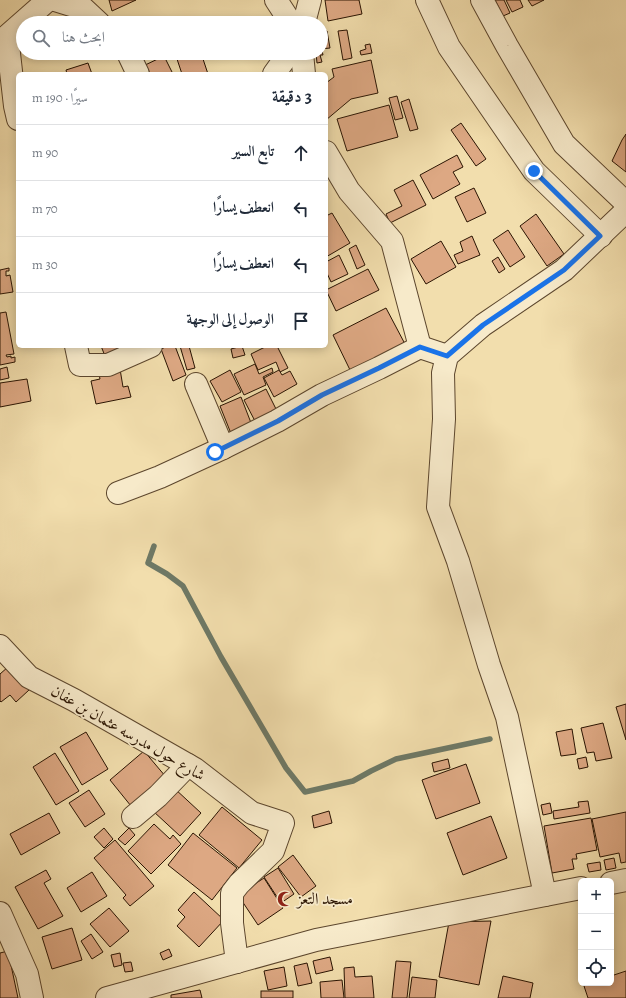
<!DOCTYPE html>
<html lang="ar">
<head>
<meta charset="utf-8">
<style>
  body { margin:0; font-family:Alegreya,Amiri,serif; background:#f2f2f3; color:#1f2937; direction:rtl }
  .controls { position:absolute; right:12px; bottom:12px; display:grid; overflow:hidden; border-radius:6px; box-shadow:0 2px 10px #0003 }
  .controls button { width:36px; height:36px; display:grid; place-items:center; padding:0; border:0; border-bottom:1px solid #e0e1e3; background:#fff; color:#1f2937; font:20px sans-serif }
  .stop { position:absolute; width:12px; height:12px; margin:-9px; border:3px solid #1a73e8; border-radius:50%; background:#fff }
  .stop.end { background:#1a73e8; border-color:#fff; box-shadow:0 1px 4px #0008 }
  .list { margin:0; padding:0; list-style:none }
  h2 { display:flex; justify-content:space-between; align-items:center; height:52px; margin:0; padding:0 16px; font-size:17px }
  h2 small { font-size:13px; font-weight:400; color:#747a83 }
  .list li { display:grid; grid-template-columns:26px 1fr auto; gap:12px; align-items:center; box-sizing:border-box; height:56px; padding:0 16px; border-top:1px solid #e0e1e3 }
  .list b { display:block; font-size:15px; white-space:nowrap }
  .list em { font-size:13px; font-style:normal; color:#747a83 }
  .icon { flex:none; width:22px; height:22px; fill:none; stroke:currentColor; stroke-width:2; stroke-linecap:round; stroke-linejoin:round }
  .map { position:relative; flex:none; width:626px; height:998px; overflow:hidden; direction:ltr }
  .search { position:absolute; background:#fff; box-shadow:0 2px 10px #0003; left:16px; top:16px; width:312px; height:44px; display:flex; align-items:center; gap:10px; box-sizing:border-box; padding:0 14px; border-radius:22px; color:#747a83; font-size:15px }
  .panel { position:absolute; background:#fff; box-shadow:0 2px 10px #0003; left:16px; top:72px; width:312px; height:276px; border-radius:6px; direction:rtl }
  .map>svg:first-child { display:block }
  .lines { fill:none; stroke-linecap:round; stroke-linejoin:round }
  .stream { stroke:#6e7966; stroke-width:5.5 }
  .building { fill:#dda883; stroke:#2a1402 }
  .minor-casing { stroke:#5c462d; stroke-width:24 }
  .minor { stroke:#f7eaca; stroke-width:22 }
  .route { stroke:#1a73e8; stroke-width:5 }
  .labels { text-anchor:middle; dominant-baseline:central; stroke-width:3.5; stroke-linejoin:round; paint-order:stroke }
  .street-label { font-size:16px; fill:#2a1402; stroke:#f7eaca }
  .poi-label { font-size:16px; fill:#2a1402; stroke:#f7eaca; text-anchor:start }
</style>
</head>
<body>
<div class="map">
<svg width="626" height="998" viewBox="0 0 626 998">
  <rect width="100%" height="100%" fill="#f2dead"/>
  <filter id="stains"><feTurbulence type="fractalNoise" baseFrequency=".005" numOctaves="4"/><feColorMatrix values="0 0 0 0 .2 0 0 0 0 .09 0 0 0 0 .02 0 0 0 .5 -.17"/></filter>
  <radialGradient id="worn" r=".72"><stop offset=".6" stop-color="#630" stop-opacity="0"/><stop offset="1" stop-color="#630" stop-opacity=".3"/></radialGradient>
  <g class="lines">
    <path class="stream" d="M 154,546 L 148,563 L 167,574 L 183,586 L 221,657 L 286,768 L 305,792 L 353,781 L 371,771 L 396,759 L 490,739"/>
  </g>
  <g class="building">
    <path d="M 109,0 L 136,0 L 112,11 Z"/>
    <path d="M 325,0 L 359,0 L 362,14 L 328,21 Z"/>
    <path d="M 495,0 L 504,0 L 510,13 L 503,16 Z"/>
    <path d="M 506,0 L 520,0 L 523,7 L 512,12 Z"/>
    <path d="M 528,0 L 544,0 L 532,6 Z"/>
    <path d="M 347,30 L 352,58 L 343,60 L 338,31 Z"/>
    <path d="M 327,31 L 330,48 L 321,49 L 321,32 Z"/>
    <path d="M 370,44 L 372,53 L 361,55 L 360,51 L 366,49 L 365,45 Z"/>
    <path d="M 321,51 L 322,51 L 323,55 L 320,55 L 322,62 L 317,63 L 316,53 L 321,53 Z"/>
    <path d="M 175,53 L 201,53 L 208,74 L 182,74 Z"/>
    <path d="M 164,56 L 173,74 L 144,74 L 141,67 Z"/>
    <path d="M 371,60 L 378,93 L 351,99 L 326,120 L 326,83 L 334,77 L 332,69 Z"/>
    <path d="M 88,63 L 92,74 L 67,74 L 66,70 Z"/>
    <path d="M 397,96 L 403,118 L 395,120 L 389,98 Z"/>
    <path d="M 409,99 L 418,129 L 410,131 L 401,102 Z"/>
    <path d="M 389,105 L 398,137 L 347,151 L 337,119 Z"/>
    <path d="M 461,123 L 486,159 L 476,166 L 451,130 Z"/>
    <path d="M 626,134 L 626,172 L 612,161 L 622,140 Z"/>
    <path d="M 457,155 L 463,167 L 453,172 L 460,184 L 433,199 L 420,175 Z"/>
    <path d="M 413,180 L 426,205 L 390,223 L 386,214 L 402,206 L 394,190 Z"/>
    <path d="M 474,188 L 486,213 L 467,222 L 455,197 Z"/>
    <path d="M 332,213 L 350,243 L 326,257 L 326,216 Z"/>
    <path d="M 536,214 L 564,254 L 547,266 L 520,226 Z"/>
    <path d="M 508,230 L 525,257 L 510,267 L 493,240 Z"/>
    <path d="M 472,236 L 480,255 L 458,264 L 454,255 L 463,251 L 460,242 Z"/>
    <path d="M 441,241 L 456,267 L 426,284 L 411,259 Z"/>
    <path d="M 356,245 L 365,265 L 357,269 L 349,249 Z"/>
    <path d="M 339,255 L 348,274 L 331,282 L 326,271 L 326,262 Z"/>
    <path d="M 498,257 L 505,269 L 499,273 L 492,261 Z"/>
    <path d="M 9,268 L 9,271 L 6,271 L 6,276 L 10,275 L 13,292 L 0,294 L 0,270 Z"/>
    <path d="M 368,269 L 379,290 L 336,311 L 326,290 Z"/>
    <path d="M 386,308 L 405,344 L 351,372 L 333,335 Z"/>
    <path d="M 6,312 L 14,354 L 6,355 L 7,357 L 11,356 L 11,358 L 15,357 L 15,362 L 0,365 L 0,313 Z"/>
    <path d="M 101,346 L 124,346 L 107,361 Z"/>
    <path d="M 168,346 L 175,346 L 186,375 L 173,381 L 161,349 Z"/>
    <path d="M 180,346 L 189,346 L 195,368 L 187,370 Z"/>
    <path d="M 242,346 L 245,355 L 233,358 L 231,349 Z"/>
    <path d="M 267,346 L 277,346 L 288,368 L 280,372 L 276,362 L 258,370 L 251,354 Z"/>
    <path d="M 255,364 L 259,374 L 272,368 L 273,372 L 263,377 L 266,385 L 244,395 L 234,374 Z"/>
    <path d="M 7,367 L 9,378 L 0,380 L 0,369 Z"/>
    <path d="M 120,369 L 123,387 L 128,386 L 131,397 L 96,404 L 91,381 L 100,379 L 99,374 Z"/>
    <path d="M 230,370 L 241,392 L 222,402 L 210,381 Z"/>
    <path d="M 279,370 L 282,375 L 290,371 L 297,384 L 274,397 L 264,378 Z"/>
    <path d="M 27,379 L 31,401 L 0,407 L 0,383 Z"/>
    <path d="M 266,389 L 278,413 L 256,423 L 244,400 Z"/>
    <path d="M 241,397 L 253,428 L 232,436 L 220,406 Z"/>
    <path d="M 8,667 L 29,690 L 16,702 L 10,695 L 1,702 L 0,701 L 0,674 Z"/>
    <path d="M 626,704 L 626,740 L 616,707 Z"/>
    <path d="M 603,723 L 612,758 L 596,761 L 594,752 L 587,753 L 581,728 Z"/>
    <path d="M 572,729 L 576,754 L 561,756 L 556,732 Z"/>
    <path d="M 86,732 L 108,769 L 82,785 L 60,747 Z"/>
    <path d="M 144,751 L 166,777 L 131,806 L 110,780 Z"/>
    <path d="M 55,753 L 79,791 L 56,805 L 33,767 Z"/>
    <path d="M 586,757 L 588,767 L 579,769 L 577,759 Z"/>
    <path d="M 448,759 L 450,768 L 434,772 L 432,763 Z"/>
    <path d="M 466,764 L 480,803 L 436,819 L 422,780 Z"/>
    <path d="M 174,788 L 201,813 L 180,836 L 153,811 Z"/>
    <path d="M 89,790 L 105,814 L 85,827 L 69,803 Z"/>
    <path d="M 588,801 L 590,813 L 554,819 L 553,811 L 579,807 L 578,802 Z"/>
    <path d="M 550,803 L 552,813 L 543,815 L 541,805 Z"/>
    <path d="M 222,807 L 262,840 L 239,868 L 199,835 Z"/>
    <path d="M 329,811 L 332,823 L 314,828 L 312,816 Z"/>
    <path d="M 626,812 L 626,862 L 621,863 L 619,853 L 600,857 L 592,819 Z"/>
    <path d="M 49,813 L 60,833 L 21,855 L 10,834 Z"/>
    <path d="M 491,816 L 507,858 L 463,875 L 447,833 Z"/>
    <path d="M 591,818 L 597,850 L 576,854 L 577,859 L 572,859 L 574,869 L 552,873 L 544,826 Z"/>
    <path d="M 154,824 L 170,839 L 173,835 L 181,844 L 151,874 L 128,851 Z"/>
    <path d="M 104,828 L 113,839 L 104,848 L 94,837 Z"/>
    <path d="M 129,828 L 135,835 L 125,845 L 118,839 Z"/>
    <path d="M 193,833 L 237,868 L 212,900 L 168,865 Z"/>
    <path d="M 115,840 L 154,886 L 130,906 L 123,898 L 126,895 L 94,858 Z"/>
    <path d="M 293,855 L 316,886 L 301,897 L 278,867 Z"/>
    <path d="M 614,858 L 616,868 L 606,870 L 604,860 Z"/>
    <path d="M 600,862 L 601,870 L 589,872 L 587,864 Z"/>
    <path d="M 278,868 L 294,894 L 281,903 L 264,877 Z"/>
    <path d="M 46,870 L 51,879 L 44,883 L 63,916 L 38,929 L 15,887 Z"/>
    <path d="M 92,872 L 107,896 L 81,912 L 67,888 Z"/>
    <path d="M 264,878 L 283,908 L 258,925 L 238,895 Z"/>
    <path d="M 194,892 L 224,920 L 199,947 L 177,926 L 185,917 L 178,910 Z"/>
    <path d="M 109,908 L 129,931 L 110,947 L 90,924 Z"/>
    <path d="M 491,921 L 479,985 L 439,977 L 449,922 Z"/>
    <path d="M 72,928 L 82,960 L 52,969 L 42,937 Z"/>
    <path d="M 91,934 L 103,952 L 92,959 L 81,941 Z"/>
    <path d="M 169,949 L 172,956 L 163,960 L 160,953 Z"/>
    <path d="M 8,951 L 18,998 L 0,998 L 0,953 Z"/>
    <path d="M 120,953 L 122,965 L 114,967 L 111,955 Z"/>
    <path d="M 330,957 L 333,970 L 316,974 L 313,961 Z"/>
    <path d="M 396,961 L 411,962 L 407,998 L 392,998 Z"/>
    <path d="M 131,962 L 133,971 L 125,972 L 123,963 Z"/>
    <path d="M 307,963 L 312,983 L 298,986 L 294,966 Z"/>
    <path d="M 284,967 L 287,986 L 268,990 L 264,971 Z"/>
    <path d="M 354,967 L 355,977 L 372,976 L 374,998 L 345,998 L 344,968 Z"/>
    <path d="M 626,971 L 626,998 L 588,998 L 584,986 L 593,983 L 611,983 L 611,976 Z"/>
    <path d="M 503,976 L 533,983 L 530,998 L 498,998 Z"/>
    <path d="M 412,977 L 437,980 L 435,998 L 409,998 Z"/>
    <path d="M 342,980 L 344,998 L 321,998 L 320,982 Z"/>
    <path d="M 200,990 L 202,998 L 171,998 L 171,995 Z"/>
    <rect x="261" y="991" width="32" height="7"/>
  </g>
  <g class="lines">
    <defs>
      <g id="minor">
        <path d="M 55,0 L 84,9 L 99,23"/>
        <path d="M 276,0 L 291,23"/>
        <path d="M 427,0 L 449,47 L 534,171 L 601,236"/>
        <path d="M 482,0 L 507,46 L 564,144 L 626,203"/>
        <path d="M 304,23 L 310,0"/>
        <path d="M 128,53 L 138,74"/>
        <path d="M 302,53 L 304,74"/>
        <path d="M 274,74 L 289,53"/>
        <path d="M 18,119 L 15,106 L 7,36 L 48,0"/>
        <path d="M 326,152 L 349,191 L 392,241 L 420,347"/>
        <path d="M 76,346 L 80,365 L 108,365 L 151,346"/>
        <path d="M 196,384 L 223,448"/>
        <path d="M 118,493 L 160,477 L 223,448 L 277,421 L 322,395 L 379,368 L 420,347 L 447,356"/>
        <path d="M 0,646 L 29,677 L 74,700 L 195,769 L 252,813 L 283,823 L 273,851 L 239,884 L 232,893 L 232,923 L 237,962"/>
        <path d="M 133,817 L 158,796 L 188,765"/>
        <path d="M 611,883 L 626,880"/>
        <path d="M 545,895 L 507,717 L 489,665 L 458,561 L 438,507 L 444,419 L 443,373 L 447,356 L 483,325 L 564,270 L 626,211"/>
        <path d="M 0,913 L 27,974 L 32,998"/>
        <path d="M 107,998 L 316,940 L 581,888"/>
      </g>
    </defs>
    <use href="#minor" class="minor-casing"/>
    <use href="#minor" class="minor"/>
  </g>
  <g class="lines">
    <path class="route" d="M 215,452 L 278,421 L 322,395 L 379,368 L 420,347 L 447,356 L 483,325 L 564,270 L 600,236 L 534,171"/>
  </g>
  <defs>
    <symbol id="mosque-bare" viewBox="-9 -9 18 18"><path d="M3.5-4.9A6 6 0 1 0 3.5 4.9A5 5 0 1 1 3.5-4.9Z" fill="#8f2418" stroke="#f7eaca" stroke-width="2.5" paint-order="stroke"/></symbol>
  </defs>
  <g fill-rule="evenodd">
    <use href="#mosque-bare" x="274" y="888" width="22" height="22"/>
  </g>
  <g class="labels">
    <g class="street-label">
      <text transform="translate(128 733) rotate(30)">شارع حول مدرسه عثمان بن عفان</text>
    </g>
    <g class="poi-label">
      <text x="297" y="899">مسجد التعز</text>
    </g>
  </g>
  <rect width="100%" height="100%" filter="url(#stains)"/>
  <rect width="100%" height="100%" fill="url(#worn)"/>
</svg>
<div class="controls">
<button>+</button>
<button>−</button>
<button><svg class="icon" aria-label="locate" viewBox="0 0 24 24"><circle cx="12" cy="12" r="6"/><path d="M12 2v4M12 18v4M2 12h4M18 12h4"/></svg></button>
</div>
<div class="stop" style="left:215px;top:452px"></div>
<div class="stop end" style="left:534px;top:171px"></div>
<div class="search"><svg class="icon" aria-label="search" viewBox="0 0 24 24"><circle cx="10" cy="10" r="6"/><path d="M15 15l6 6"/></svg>ابحث هنا</div>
<section class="panel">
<h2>3 دقيقة<small>سيرًا · 190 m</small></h2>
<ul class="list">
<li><svg class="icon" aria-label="ahead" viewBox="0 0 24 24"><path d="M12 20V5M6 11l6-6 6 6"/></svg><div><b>تابع السير</b></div><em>90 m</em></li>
<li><svg class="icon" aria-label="left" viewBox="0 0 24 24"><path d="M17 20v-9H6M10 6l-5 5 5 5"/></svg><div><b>انعطف يسارًا</b></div><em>70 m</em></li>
<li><svg class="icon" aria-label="left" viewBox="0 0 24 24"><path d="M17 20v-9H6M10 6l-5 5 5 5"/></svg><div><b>انعطف يسارًا</b></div><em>30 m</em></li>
<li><svg class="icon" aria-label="arrive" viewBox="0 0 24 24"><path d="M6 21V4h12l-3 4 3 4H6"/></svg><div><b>الوصول إلى الوجهة</b></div></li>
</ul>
</section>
</div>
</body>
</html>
